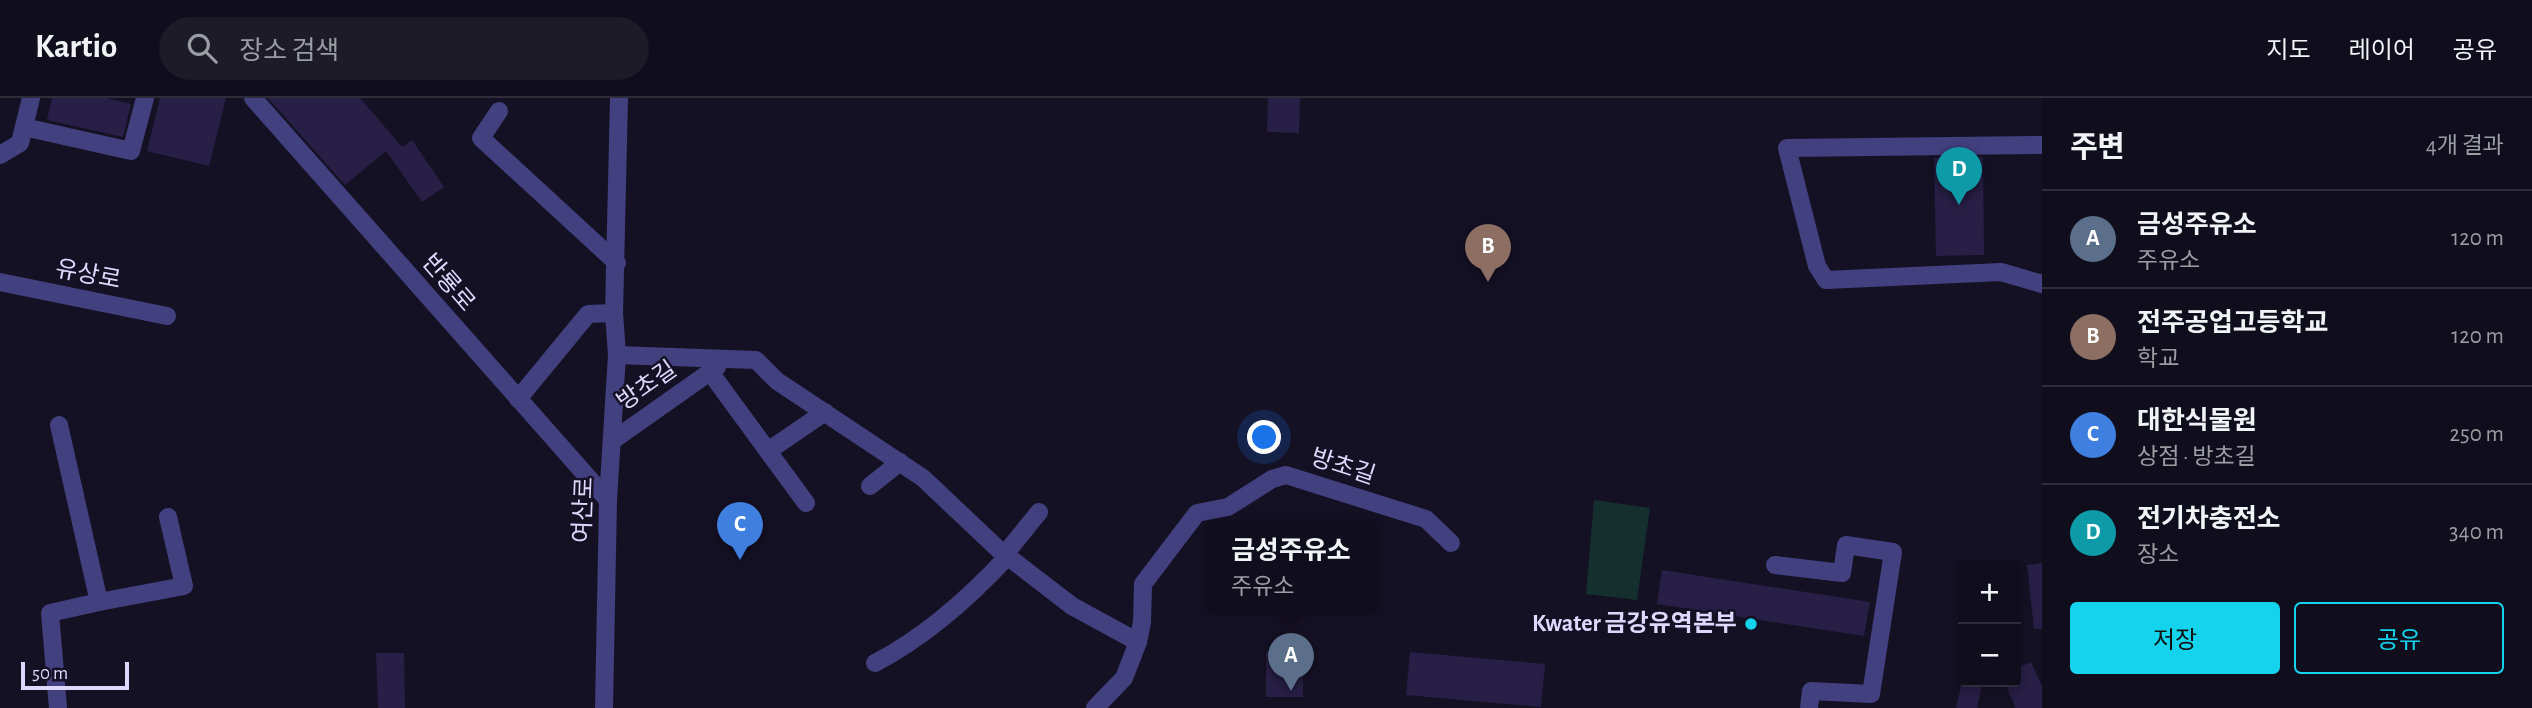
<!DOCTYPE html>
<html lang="ko">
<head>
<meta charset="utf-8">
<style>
  body { margin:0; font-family:"Alegreya Sans","Noto Sans KR",sans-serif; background:#1e1b29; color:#f1f3f6 }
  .controls { position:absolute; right:21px; bottom:21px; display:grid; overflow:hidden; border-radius:7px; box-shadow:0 4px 10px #0003 }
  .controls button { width:63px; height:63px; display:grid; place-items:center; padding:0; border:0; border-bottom:2px solid #302d3b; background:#100d1c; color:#f1f3f6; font:35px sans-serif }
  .scale { position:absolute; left:21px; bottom:18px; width:108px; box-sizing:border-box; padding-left:7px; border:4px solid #ddd8fc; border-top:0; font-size:19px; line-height:24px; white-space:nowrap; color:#ddd8fc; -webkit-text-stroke:5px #151125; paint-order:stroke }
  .you { position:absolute; left:1265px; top:340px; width:24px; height:24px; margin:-18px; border:5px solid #fff; border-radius:50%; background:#1a73e8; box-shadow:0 0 0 10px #1a73e833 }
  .badge { display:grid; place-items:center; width:46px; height:46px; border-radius:50%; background:#14d4ed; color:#fff; font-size:23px; font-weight:700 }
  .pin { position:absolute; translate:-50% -58px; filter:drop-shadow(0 2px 4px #0008) }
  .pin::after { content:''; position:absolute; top:37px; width:24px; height:21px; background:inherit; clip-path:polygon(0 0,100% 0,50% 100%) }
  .popup { position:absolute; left:1205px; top:422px; width:172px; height:91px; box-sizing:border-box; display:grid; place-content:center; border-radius:7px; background:#100d1c; filter:drop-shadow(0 2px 5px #0005); font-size:23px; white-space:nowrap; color:#9c9ca3 }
  .popup b { font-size:26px; color:#f1f3f6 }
  .popup::after { content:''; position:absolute; left:50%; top:100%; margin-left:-14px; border:14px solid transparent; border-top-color:#100d1c }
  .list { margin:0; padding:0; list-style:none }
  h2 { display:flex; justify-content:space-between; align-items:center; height:91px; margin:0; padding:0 28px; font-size:30px }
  h2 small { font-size:23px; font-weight:400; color:#9c9ca3 }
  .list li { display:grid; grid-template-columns:46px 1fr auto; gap:21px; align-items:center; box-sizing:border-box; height:98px; padding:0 28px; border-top:2px solid #302d3b }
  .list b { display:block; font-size:26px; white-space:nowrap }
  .list p { margin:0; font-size:23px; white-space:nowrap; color:#9c9ca3 }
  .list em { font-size:23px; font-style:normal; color:#9c9ca3 }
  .actions { display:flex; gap:14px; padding:21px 28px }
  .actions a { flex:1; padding:16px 0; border:2px solid #14d4ed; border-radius:7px; text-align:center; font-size:24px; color:#14d4ed }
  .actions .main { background:#14d4ed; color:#111 }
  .icon { flex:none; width:38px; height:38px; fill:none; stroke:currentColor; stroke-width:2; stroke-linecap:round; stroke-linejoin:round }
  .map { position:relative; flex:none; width:2042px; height:610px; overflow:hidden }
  header { display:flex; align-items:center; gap:42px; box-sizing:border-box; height:98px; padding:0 35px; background:#100d1c; border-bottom:2px solid #302d3b }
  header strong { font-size:33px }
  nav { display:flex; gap:38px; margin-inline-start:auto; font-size:24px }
  .search { width:490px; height:63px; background:#1e1b29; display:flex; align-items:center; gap:18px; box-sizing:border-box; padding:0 24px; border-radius:38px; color:#9c9ca3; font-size:26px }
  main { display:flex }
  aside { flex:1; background:#100d1c }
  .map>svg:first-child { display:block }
  .green { fill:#152f2e }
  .building { fill:#271f45 }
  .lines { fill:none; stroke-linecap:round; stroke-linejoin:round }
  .minor { stroke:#434080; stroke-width:18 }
  .poi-dot { fill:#14d4ed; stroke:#151125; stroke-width:2.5 }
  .labels { text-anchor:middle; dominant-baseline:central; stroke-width:5; stroke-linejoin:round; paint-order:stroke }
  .street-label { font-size:24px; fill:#ddd8fc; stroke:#151125 }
  .poi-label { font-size:24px; font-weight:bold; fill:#ddd8fc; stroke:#151125; text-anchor:end }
</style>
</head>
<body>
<header>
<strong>Kartio</strong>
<div class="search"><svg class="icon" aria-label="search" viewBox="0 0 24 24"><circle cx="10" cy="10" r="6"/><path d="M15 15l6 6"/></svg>장소 검색</div>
<nav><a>지도</a><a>레이어</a><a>공유</a></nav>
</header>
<main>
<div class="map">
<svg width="2042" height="610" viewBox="0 0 2042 610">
  <rect width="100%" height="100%" fill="#151125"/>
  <path class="green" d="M 1594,402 L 1650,410 L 1637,502 L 1586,496 Z"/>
  <g class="building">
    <path d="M 52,0 L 106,0 L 131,6 L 123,39 L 47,22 Z"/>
    <path d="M 160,0 L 226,0 L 209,68 L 147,53 Z"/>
    <path d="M 268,0 L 360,0 L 402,49 L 412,42 L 444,89 L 422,104 L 386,53 L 345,87 Z"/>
    <path d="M 1268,0 L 1300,0 L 1299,35 L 1267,34 Z"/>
    <path d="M 1983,59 L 1984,157 L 1936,158 L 1934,60 Z"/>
    <path d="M 2042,465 L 2042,531 L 2034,531 L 2027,467 Z"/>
    <path d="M 1662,472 L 1870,504 L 1864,538 L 1657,506 Z"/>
    <rect x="1266" y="554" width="37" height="45"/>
    <path d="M 1410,554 L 1545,566 L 1541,609 L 1406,597 Z"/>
    <path d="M 376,555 L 404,555 L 405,610 L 378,610 Z"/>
    <path d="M 2031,564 L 2042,588 L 2042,610 L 2016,610 L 2004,584 L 2016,584 L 2016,571 Z"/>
    <path d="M 1962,584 L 1983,584 L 1977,610 L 1956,610 Z"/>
  </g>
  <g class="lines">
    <g class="minor">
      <path d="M 253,0 L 608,402"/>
      <path d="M 499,13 L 481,40 L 617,165"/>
      <path d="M 24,29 L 131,53 L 145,0"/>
      <path d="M 2042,47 L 1787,50 L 1817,168 L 1826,182 L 2001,174 L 2042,186"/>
      <path d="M 0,57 L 20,45 L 31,0"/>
      <path d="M 0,184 L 167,218"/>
      <path d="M 617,257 L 756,262 L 777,283 L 923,380 L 998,451 L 1072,508 L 1138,544 L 1124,580 L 1095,610"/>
      <path d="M 710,274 L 806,405"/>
      <path d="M 518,301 L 588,216 L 614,215"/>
      <path d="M 612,343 L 717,269"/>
      <path d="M 768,353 L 825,314"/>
      <path d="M 870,388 L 900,364"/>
      <path d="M 1005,456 L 1039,414"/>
      <path d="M 1775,467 L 1842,475 L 1846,447 L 1893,454 L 1871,596 L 1811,593 L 1809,610"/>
      <path d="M 99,504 L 184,488 L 168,419"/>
      <path d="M 1138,544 L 1142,524 L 1143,486 L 1197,415 L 1228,409 L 1272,381 L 1286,377 L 1426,421 L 1451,445"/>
      <path d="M 875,565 C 925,539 970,499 1008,458"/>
      <path d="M 58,610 L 50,515 L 99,504 L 59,327"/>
      <path d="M 604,610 L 608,402 L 617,257 L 614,215 L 619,0"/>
    </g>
  </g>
  <circle class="poi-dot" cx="1751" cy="526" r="7"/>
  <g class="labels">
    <g class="street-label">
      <text transform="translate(88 177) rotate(11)">유상로</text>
      <text transform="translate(448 185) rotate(49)">반룡로</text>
      <text transform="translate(647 288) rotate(-35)">방초길</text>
      <text transform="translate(1343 369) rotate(18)">방초길</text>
      <text transform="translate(584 412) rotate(-88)">여산로</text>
    </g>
    <g class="poi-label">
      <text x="1737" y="526">Kwater 금강유역본부</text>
    </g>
  </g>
</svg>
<div class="controls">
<button>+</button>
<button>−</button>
</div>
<div class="scale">50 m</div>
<div class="you"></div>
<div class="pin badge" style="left:1291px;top:593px;background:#5c6f8a">A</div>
<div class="popup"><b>금성주유소</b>주유소</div>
<div class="pin badge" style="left:1488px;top:184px;background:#8d6e63">B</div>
<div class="pin badge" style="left:740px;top:462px;background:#3f7fe0">C</div>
<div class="pin badge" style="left:1959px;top:107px;background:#0f9aa8">D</div>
</div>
<aside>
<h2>주변<small>4개 결과</small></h2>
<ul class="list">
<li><span class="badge" style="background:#5c6f8a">A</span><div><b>금성주유소</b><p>주유소</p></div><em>120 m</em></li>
<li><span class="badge" style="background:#8d6e63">B</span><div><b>전주공업고등학교</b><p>학교</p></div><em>120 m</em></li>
<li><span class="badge" style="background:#3f7fe0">C</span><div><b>대한식물원</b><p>상점 · 방초길</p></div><em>250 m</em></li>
<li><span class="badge" style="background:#0f9aa8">D</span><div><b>전기차충전소</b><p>장소</p></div><em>340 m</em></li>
</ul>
<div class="actions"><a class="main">저장</a><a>공유</a></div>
</aside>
</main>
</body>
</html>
